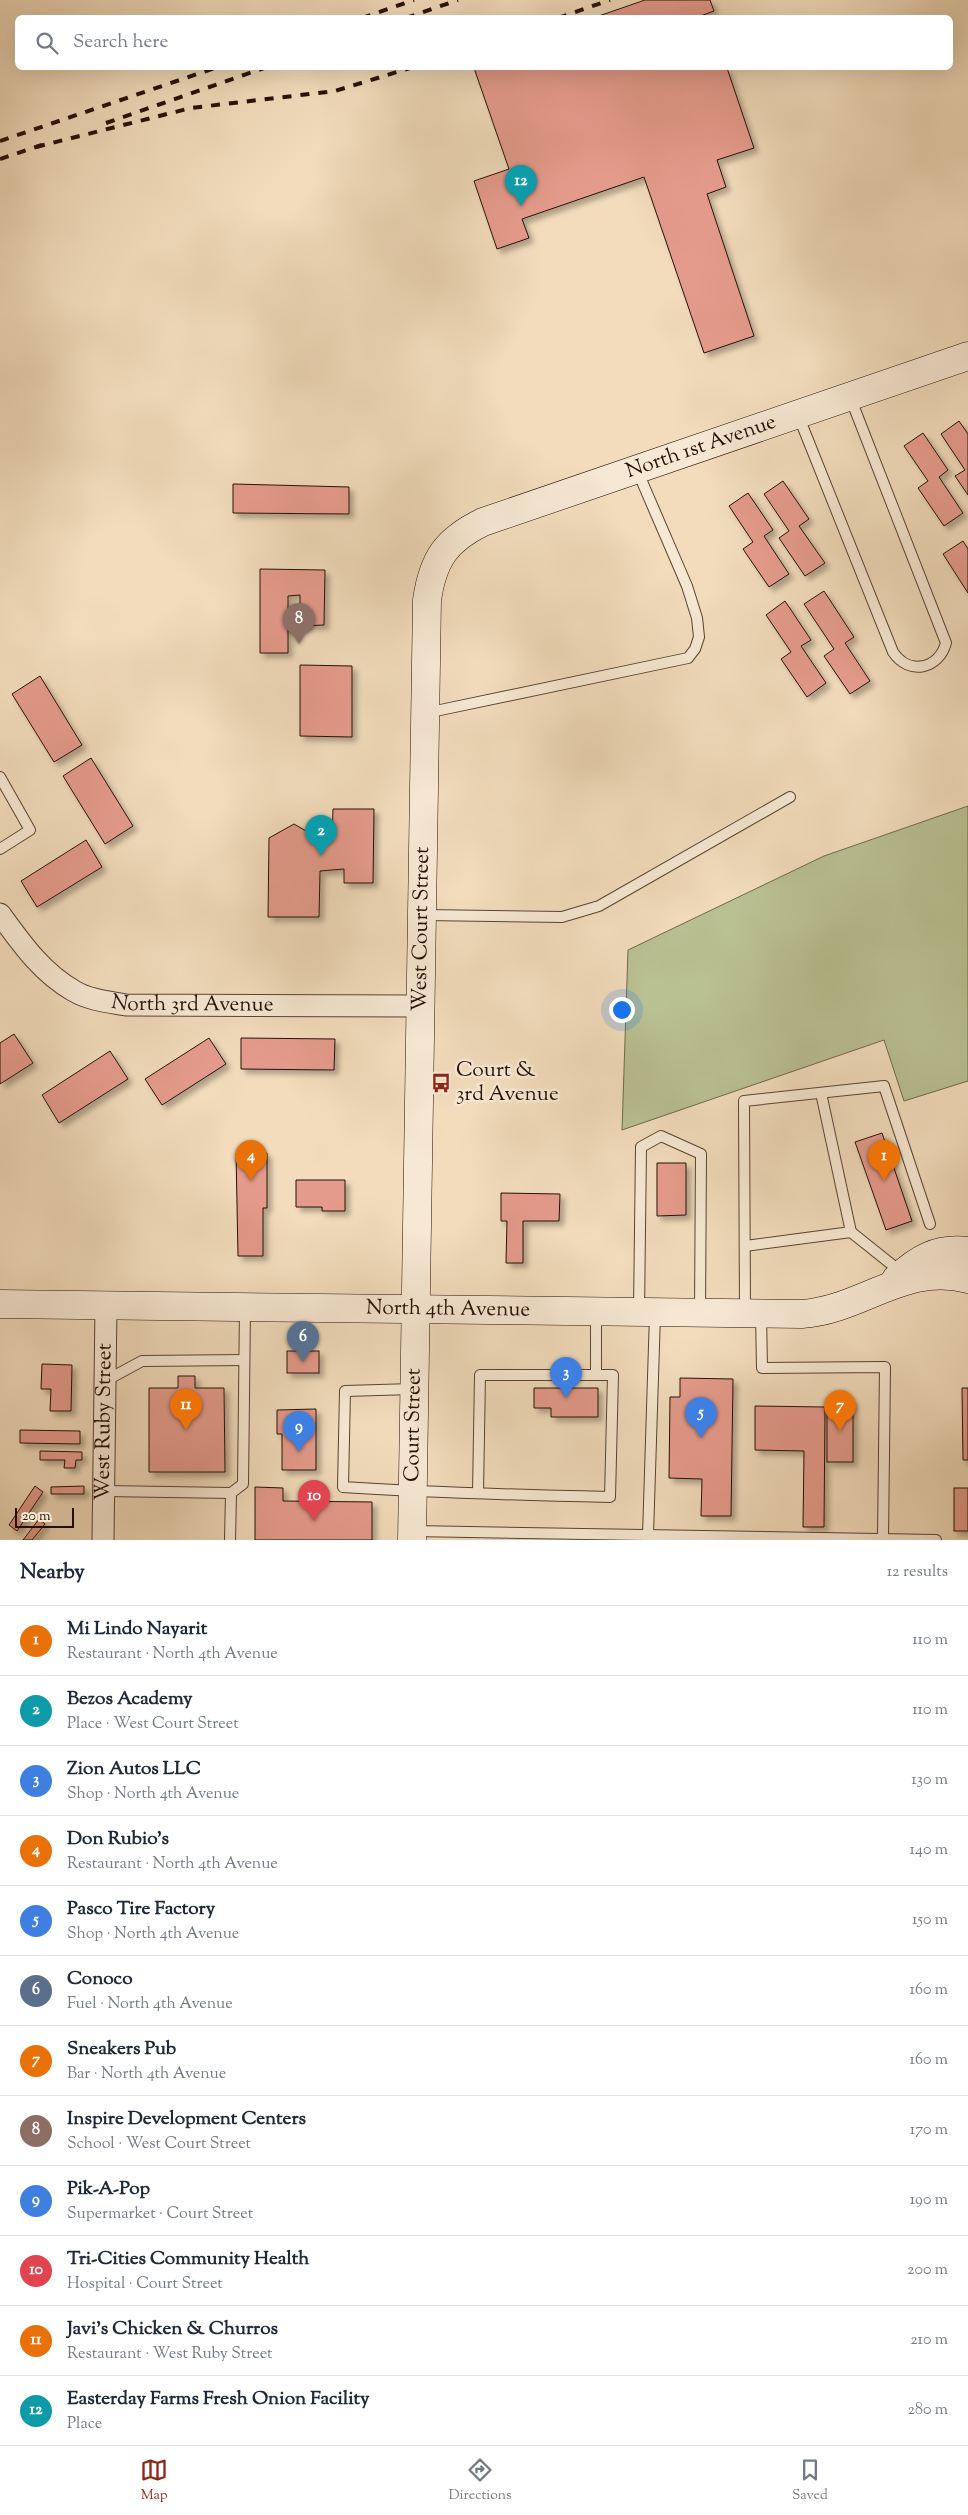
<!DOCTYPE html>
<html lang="en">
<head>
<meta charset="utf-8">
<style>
  body { margin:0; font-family:"Sorts Mill Goudy",serif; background:#f2f2f3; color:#1f2937 }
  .scale { position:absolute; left:15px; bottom:12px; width:59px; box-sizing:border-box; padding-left:5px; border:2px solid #251105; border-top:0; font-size:14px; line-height:18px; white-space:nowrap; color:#251105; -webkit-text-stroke:4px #f7e8d3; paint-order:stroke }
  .you { position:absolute; left:621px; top:1009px; width:18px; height:18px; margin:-12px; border:4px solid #fff; border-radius:50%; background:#1a73e8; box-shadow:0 0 0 8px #1a73e833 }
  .badge { display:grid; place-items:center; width:32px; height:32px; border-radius:50%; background:#8f2418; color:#fff; font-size:16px; font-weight:700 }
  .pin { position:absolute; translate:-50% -41px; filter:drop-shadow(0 1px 2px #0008) }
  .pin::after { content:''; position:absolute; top:26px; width:18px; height:15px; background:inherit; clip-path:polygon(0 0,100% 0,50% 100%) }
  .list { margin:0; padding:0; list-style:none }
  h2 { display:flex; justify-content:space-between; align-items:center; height:65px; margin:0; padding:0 20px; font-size:21px }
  h2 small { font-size:16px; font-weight:400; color:#747a83 }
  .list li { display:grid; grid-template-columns:32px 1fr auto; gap:15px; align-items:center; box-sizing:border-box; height:70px; padding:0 20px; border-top:1px solid #e0e1e3 }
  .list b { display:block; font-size:19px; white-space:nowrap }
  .list p { margin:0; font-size:16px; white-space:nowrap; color:#747a83 }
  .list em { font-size:16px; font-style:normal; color:#747a83 }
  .icon { flex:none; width:28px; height:28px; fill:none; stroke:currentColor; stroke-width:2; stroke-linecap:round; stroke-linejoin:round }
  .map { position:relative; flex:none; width:968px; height:1540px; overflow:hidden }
  .search { position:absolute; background:#fff; box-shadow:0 5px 20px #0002; left:15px; right:15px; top:15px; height:55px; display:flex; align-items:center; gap:12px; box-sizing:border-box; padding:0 18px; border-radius:8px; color:#747a83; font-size:19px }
  .sheet { height:905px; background:#fff }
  nav { display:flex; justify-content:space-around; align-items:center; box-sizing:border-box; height:70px; border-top:1px solid #e0e1e3; background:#fff; font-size:14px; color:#747a83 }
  nav a { display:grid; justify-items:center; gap:2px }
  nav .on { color:#8f2418 }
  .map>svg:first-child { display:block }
  .green { fill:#b9c092; stroke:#6f684c }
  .building { fill:#e59b8c; stroke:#251105; filter:url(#shadow) }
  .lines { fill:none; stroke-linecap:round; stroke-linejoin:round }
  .lane-casing { stroke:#584433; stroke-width:12 }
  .street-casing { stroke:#584433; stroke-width:23 }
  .secondary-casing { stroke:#251105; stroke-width:29 }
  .lane { stroke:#f7e8d3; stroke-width:10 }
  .street { stroke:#f7e8d3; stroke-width:21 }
  .secondary { stroke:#f7e8d3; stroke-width:28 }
  .rail { stroke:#251105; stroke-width:4; stroke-dasharray:9 9; stroke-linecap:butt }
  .labels { text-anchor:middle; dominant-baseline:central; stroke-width:5; stroke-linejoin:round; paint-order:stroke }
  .street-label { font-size:21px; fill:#251105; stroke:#f7e8d3 }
  .poi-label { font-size:21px; fill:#251105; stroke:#f7e8d3; text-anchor:start }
</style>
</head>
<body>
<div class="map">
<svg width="968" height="1540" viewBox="0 0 968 1540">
  <defs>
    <filter id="shadow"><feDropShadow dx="4.5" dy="4.5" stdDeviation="2.5" flood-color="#0004"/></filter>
  </defs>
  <rect width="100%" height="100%" fill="#f2dcbc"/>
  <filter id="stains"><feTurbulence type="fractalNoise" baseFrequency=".004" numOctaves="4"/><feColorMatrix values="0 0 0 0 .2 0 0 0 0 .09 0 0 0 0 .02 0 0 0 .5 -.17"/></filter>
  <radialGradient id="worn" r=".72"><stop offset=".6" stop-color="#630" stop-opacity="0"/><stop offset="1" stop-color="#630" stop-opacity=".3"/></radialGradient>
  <path class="green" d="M 968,806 L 968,1081 L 904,1101 L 884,1040 L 622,1130 L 628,950 L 824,856 Z"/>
  <g class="building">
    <path d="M 645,0 L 710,0 L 714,11 L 695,18 L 593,18 Z"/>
    <path d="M 474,68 L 727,68 L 754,148 L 717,160 L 726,187 L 707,194 L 754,336 L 704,353 L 644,177 L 522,219 L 529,238 L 497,249 L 474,181 L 509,169 Z"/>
    <path d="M 959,421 L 968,434 L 968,495 L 955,476 L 965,470 L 941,434 Z"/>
    <path d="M 923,433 L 948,470 L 939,477 L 963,513 L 944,526 L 918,488 L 928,481 L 904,446 Z"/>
    <path d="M 783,481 L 809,519 L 799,526 L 825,563 L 805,576 L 779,538 L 789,531 L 764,494 Z"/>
    <path d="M 233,484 L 349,487 L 349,514 L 233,513 Z"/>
    <path d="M 748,493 L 773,530 L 764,536 L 789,574 L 769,587 L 743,549 L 753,542 L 729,506 Z"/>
    <path d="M 963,541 L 968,549 L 968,593 L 943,554 Z"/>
    <path d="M 260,569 L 325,570 L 324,625 L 300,626 L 300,595 L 288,596 L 288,653 L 260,653 Z"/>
    <path d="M 824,591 L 854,637 L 845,643 L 870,681 L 850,694 L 824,656 L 834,649 L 804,604 Z"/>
    <path d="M 785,601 L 811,640 L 801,646 L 826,683 L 807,697 L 781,659 L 791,652 L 766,615 Z"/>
    <path d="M 300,665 L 352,666 L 352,737 L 300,736 Z"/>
    <path d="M 40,676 L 82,745 L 54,762 L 12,694 Z"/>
    <path d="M 91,758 L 133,826 L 105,844 L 63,776 Z"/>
    <path d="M 333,809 L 374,809 L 373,883 L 344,883 L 344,869 L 320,871 L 319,917 L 268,917 L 269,838 L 294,824 L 320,839 L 320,842 L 332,842 Z"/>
    <path d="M 86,840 L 102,867 L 37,907 L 21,881 Z"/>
    <path d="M 14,1034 L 33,1063 L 0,1084 L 0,1043 Z"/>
    <path d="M 209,1038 L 226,1064 L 162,1105 L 145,1079 Z"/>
    <path d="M 241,1038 L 335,1039 L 334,1070 L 241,1069 Z"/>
    <path d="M 110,1051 L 128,1079 L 59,1123 L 42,1095 Z"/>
    <path d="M 882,1133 L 912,1221 L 886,1230 L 855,1142 Z"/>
    <path d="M 236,1153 L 267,1153 L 267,1208 L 263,1208 L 263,1256 L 238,1256 Z"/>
    <path d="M 657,1163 L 686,1163 L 686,1215 L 657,1216 Z"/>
    <path d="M 296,1180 L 345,1180 L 345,1211 L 322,1211 L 322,1207 L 296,1207 Z"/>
    <path d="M 501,1193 L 560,1194 L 559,1221 L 523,1221 L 523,1263 L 506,1263 L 507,1221 L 501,1221 Z"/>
    <rect x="287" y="1351" width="32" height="22"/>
    <path d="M 42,1364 L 72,1365 L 71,1411 L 50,1411 L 51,1389 L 41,1389 Z"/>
    <path d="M 178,1376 L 195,1376 L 195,1388 L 224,1388 L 225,1472 L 149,1472 L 149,1388 L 178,1388 Z"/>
    <path d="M 680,1378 L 733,1379 L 731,1516 L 701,1516 L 702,1479 L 669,1478 L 670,1397 L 680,1397 Z"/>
    <path d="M 534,1388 L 598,1388 L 598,1417 L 551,1417 L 551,1408 L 534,1408 Z"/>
    <path d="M 962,1388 L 968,1388 L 968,1460 L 963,1460 Z"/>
    <rect x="827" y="1400" width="26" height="62"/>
    <path d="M 755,1406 L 825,1407 L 824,1527 L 803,1527 L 804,1451 L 755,1450 Z"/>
    <path d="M 316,1409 L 316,1470 L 282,1470 L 282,1434 L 277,1434 L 277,1410 Z"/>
    <path d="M 20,1430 L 80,1431 L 80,1444 L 20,1443 Z"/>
    <path d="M 40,1451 L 82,1452 L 82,1460 L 76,1460 L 75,1468 L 64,1468 L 65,1460 L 40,1460 Z"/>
    <path d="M 35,1486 L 43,1492 L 17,1531 L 9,1525 Z"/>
    <path d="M 84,1486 L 84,1494 L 51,1494 L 51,1487 Z"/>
    <path d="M 255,1487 L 283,1488 L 283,1501 L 372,1502 L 372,1540 L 255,1540 Z"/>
    <rect x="954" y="1488" width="14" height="43"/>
    <path d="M 39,1519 L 45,1524 L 32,1540 L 23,1540 Z"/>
  </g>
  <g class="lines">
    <defs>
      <g id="lane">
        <path d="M 798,415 L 893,652 C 909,676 939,669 946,643 L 850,397"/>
        <path d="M 426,713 L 688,658 L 695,649 L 699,637 L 697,618 L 687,586 L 637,470"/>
        <path d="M 0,777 L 30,830 L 0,849"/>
        <path d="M 424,915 L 562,917 L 599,906 L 790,797"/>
        <path d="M 851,1232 L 901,1272"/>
        <path d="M 745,1246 L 851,1232 L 821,1093"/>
        <path d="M 639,1312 L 641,1147 L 661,1136 L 701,1154 L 700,1312"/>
        <path d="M 745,1312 L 744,1101 L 884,1086 L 930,1224"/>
        <path d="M 761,1314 L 762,1368 L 885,1367 L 883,1539"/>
        <path d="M 596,1375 L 596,1313"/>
        <path d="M 105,1381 L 142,1361 L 244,1360"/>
        <path d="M 413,1389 L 345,1391 L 343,1487 C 432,1493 521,1495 610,1497 L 613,1375 L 480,1375 L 478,1493"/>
        <path d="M 104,1491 L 231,1493 L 230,1540"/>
        <path d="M 231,1493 L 243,1484 L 245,1308"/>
        <path d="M 413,1531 L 936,1540"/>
        <path d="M 648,1535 L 655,1314"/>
      </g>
      <g id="street">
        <path id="s1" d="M 0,914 C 21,943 42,973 74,991 C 89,1000 109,1002 126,1005 L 420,1006"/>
        <path id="s2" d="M 103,1540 L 106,1306"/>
      </g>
      <g id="secondary">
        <path d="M 896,1279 C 918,1259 937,1247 968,1251"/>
        <path id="s3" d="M 0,1304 L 802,1314 C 862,1310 905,1262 968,1279"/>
        <path id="s4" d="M 412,1540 L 427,600 C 433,559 446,540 483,522 L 968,356"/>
      </g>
    </defs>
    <use href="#lane" class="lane-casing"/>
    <use href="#street" class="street-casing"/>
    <use href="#secondary" class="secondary-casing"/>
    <use href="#lane" class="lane"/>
    <use href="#street" class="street"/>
    <use href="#secondary" class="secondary"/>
    <g class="rail">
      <path d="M 362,18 L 414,0"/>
      <path d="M 406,18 L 458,0"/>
      <path d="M 558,18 L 610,0"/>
      <path d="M 106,123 L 264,68"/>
      <path d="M 0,141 L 215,68"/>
      <path d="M 36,147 L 191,108 L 335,91 L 410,68"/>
      <path d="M 0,159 L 42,145"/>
    </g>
  </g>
  <defs>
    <symbol id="bus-bare" viewBox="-9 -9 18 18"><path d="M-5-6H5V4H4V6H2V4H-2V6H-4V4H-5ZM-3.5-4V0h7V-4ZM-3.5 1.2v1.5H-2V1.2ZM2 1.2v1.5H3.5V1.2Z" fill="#8f2418" stroke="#f7e8d3" stroke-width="2.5" paint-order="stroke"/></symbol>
  </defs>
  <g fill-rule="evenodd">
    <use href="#bus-bare" x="427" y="1069" width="28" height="28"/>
  </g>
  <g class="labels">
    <g class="street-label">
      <text stroke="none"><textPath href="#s4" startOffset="1272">North 1st Avenue</textPath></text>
      <text stroke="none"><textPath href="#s4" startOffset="611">West Court Street</textPath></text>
      <text stroke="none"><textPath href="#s1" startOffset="228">North 3rd Avenue</textPath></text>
      <text stroke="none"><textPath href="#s3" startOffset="448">North 4th Avenue</textPath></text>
      <text stroke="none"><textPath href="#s2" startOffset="118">West Ruby Street</textPath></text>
      <text stroke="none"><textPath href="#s4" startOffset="115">Court Street</textPath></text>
    </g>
    <g class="poi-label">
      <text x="456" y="1071">Court &amp;<tspan x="456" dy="24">3rd Avenue</tspan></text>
    </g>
  </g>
  <rect width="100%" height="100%" filter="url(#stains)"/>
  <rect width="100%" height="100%" fill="url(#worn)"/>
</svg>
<div class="scale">20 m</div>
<div class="you"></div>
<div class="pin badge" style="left:884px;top:1181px;background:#e8710a">1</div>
<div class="pin badge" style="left:321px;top:856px;background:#0f9aa8">2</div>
<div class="pin badge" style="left:566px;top:1398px;background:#3f7fe0">3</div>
<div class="pin badge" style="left:251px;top:1181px;background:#e8710a">4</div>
<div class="pin badge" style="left:701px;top:1438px;background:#3f7fe0">5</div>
<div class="pin badge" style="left:303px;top:1362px;background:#5c6f8a">6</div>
<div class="pin badge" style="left:840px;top:1431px;background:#e8710a">7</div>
<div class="pin badge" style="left:299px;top:644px;background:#8d6e63">8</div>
<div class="pin badge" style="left:299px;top:1452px;background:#3f7fe0">9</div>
<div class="pin badge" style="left:314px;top:1521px;background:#e0444e">10</div>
<div class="pin badge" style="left:186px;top:1430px;background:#e8710a">11</div>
<div class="pin badge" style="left:521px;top:206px;background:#0f9aa8">12</div>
<div class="search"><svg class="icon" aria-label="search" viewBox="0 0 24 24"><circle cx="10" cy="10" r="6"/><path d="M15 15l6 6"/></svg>Search here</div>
</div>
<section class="sheet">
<h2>Nearby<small>12 results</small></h2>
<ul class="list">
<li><span class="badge" style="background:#e8710a">1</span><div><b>Mi Lindo Nayarit</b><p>Restaurant · North 4th Avenue</p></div><em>110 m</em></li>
<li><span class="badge" style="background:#0f9aa8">2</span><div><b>Bezos Academy</b><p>Place · West Court Street</p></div><em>110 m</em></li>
<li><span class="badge" style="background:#3f7fe0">3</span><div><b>Zion Autos LLC</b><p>Shop · North 4th Avenue</p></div><em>130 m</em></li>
<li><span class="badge" style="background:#e8710a">4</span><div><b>Don Rubio's</b><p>Restaurant · North 4th Avenue</p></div><em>140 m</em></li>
<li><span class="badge" style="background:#3f7fe0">5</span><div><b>Pasco Tire Factory</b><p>Shop · North 4th Avenue</p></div><em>150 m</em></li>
<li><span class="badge" style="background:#5c6f8a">6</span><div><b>Conoco</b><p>Fuel · North 4th Avenue</p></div><em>160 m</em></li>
<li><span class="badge" style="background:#e8710a">7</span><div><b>Sneakers Pub</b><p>Bar · North 4th Avenue</p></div><em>160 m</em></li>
<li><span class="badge" style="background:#8d6e63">8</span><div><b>Inspire Development Centers</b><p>School · West Court Street</p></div><em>170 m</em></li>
<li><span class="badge" style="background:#3f7fe0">9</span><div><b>Pik-A-Pop</b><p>Supermarket · Court Street</p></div><em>190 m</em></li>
<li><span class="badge" style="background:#e0444e">10</span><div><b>Tri-Cities Community Health</b><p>Hospital · Court Street</p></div><em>200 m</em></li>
<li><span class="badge" style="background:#e8710a">11</span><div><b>Javi's Chicken &amp; Churros</b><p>Restaurant · West Ruby Street</p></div><em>210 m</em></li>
<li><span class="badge" style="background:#0f9aa8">12</span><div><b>Easterday Farms Fresh Onion Facility</b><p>Place</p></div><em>280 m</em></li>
</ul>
</section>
<nav>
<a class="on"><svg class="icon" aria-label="map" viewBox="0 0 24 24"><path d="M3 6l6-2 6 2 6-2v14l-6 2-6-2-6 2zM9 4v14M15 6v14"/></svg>Map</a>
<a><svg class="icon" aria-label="directions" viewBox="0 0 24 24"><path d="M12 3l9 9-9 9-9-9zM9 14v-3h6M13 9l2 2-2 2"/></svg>Directions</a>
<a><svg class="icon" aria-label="saved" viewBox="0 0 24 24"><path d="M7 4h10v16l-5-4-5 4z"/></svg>Saved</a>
</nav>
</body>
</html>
